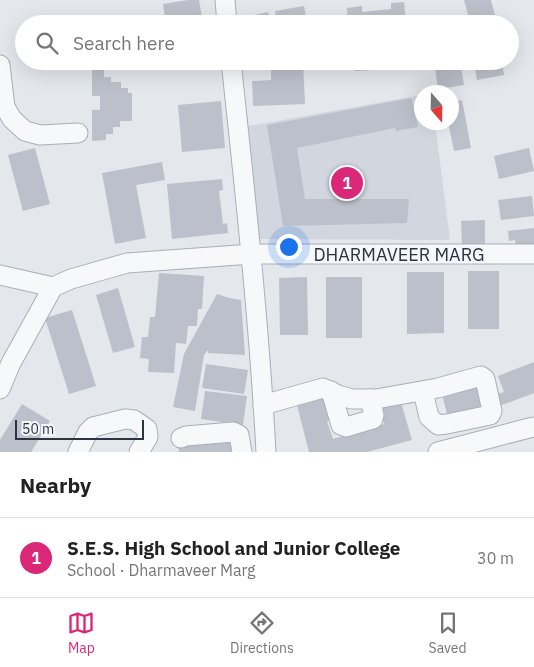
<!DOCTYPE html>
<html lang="en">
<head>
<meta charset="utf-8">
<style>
  body { margin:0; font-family:"IBM Plex Sans",sans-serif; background:#f2f2f2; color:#222 }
  .compass { position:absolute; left:414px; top:85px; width:45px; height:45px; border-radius:50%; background:#fff; box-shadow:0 5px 20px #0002; rotate:160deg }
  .scale { position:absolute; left:15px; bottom:12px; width:129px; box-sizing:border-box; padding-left:5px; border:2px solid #2b3445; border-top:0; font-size:14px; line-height:18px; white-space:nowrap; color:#2b3445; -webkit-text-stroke:4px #f4f6f9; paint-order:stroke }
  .you { position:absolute; left:288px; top:246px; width:18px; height:18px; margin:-12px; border:4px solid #fff; border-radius:50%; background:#1a73e8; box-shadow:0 0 0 8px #1a73e833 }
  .badge { display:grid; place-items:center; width:32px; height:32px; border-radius:50%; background:#db2777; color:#fff; font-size:16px; font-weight:700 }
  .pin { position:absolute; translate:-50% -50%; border:2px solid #fff; box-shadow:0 1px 5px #0006 }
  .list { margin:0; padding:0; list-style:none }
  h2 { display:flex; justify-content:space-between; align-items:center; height:65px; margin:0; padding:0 20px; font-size:21px }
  h2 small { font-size:16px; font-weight:400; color:#767676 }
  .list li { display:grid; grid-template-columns:32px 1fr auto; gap:15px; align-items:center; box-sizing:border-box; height:80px; padding:0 20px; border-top:1px solid #e0e0e0 }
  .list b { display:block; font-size:19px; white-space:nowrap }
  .list p { margin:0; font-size:16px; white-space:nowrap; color:#767676 }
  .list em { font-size:16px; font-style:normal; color:#767676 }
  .icon { flex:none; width:28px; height:28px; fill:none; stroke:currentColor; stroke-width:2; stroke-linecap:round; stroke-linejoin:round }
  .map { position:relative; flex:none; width:534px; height:452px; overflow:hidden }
  .search { position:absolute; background:#fff; box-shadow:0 5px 20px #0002; left:15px; right:15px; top:15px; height:55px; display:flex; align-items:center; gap:12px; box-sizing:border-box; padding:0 18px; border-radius:28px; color:#767676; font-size:19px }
  .sheet { height:145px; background:#fff }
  nav { display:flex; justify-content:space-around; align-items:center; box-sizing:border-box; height:70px; border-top:1px solid #e0e0e0; background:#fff; font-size:14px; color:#767676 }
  nav a { display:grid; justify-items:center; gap:2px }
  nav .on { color:#db2777 }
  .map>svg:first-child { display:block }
  .built { fill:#d2d6de }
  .building { fill:#bbc0ca }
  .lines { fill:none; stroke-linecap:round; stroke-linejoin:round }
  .minor-casing { stroke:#a9aeb7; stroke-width:21 }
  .minor { stroke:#f7f8fa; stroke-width:19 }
  .labels { text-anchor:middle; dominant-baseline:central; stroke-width:4.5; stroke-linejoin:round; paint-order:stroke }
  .street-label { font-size:18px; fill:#2b3445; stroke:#f4f6f9 }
</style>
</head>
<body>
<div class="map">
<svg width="534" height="452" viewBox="0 0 534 452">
  <rect width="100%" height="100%" fill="#e4e7ec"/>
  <path class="built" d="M 421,95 L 422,122 L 435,123 L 450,240 L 260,239 L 244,127 Z"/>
  <g class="building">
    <path d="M 188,0 L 199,0 L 203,24 L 166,24 L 163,4 Z"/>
    <path d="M 464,0 L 491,0 L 495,15 L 470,22 Z"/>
    <path d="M 404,2 L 406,23 L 348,24 L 347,8 L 362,6 L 362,12 L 391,9 L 391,3 Z"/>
    <path d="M 304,6 L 307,24 L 277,24 L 275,11 Z"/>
    <path d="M 268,12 L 271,24 L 235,24 L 234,19 Z"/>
    <path d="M 271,61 L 303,61 L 305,104 L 253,106 L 252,81 L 271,80 Z"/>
    <path d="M 355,61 L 409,61 L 410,66 L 391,68 L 391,66 L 372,68 L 372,70 L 355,71 Z"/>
    <path d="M 434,61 L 460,61 L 464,85 L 438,89 Z"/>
    <path d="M 474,61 L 502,61 L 504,75 L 477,80 Z"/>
    <path d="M 104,69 L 104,77 L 111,77 L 111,82 L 121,82 L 121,88 L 128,88 L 128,93 L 132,93 L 132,121 L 120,121 L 120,127 L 113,127 L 113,134 L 106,134 L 106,140 L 92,141 L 92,110 L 100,110 L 100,96 L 92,96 L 92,70 Z"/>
    <path d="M 411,98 L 418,127 L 396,131 L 395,128 L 297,148 L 305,199 L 409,199 L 407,223 L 283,226 L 267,125 Z"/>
    <path d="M 462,100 L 471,148 L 454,151 L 448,122 L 452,122 L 452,102 Z"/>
    <path d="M 221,101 L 225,148 L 182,152 L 178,105 Z"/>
    <path d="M 35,148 L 50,204 L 23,211 L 8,155 Z"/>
    <path d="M 529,148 L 534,171 L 499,179 L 494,156 Z"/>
    <path d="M 162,162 L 165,180 L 136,185 L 146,238 L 115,244 L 102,173 Z"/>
    <path d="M 222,179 L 223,190 L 219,191 L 223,224 L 227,223 L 228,233 L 172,239 L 167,184 Z"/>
    <path d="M 532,196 L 534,216 L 501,220 L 498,200 Z"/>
    <path d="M 485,220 L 485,245 L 462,246 L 461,221 Z"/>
    <path d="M 534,228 L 534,248 L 516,250 L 515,240 L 509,241 L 508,231 Z"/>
    <rect x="468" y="271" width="31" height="58"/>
    <path d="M 407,272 L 444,272 L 444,333 L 407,334 Z"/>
    <path d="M 159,273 L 204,276 L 202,309 L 198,309 L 197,326 L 188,326 L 186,344 L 176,343 L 174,373 L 148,372 L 149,359 L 140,358 L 142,337 L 148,337 L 150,317 L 155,317 Z"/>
    <path d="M 307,277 L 308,335 L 280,335 L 279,278 Z"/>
    <rect x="326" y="277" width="36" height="61"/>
    <path d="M 118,288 L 135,347 L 113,353 L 96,295 Z"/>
    <path d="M 217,294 L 229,298 L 241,300 L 245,355 L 208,353 L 208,350 L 204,355 L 195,411 L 173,407 L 184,354 Z"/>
    <path d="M 72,310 L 96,386 L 69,394 L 45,318 Z"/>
    <path d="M 534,362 L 534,393 L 499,406 L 494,395 L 504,392 L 498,376 Z"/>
    <path d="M 206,364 L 248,370 L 244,394 L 202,388 Z"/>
    <path d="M 480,380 L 488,412 L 449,422 L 441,390 Z"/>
    <path d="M 205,391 L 247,396 L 243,425 L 201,419 Z"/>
    <path d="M 329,394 L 336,417 L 327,421 L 333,439 L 384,424 L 379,404 L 400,399 L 412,440 L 367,452 L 309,452 L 297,405 Z"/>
    <path d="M 22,404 L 50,421 L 31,452 L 0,452 L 0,440 Z"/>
    <path d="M 235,436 L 237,452 L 179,452 L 178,443 Z"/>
  </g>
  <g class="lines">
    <defs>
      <g id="minor">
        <path d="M 225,0 L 227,24"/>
        <path d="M 231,61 C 245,191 259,321 266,452"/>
        <path d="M 0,65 L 5,107 L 12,119 L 25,131 L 40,135 L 78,133"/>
        <path d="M 0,275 L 53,287"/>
        <path d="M 0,389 L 11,363 L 53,287 L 71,279 L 127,263 L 252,254 L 534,254"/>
        <path d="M 331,391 L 341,425 L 346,427 L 373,419 L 374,415 L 370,399"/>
        <path d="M 263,405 L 323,388 L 338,395 L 352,399 L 376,399 L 438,388 L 481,376 L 485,379 L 492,411 L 490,415 L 447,424 L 438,425 L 429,417 L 423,391"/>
        <path d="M 181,438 L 186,436 L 233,432 L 239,435 L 242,452"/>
        <path d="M 78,452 L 88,432 L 93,427 L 125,419 L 134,420 L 147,429 L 148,437 L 139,452"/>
        <path d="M 438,452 L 529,428 L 534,427"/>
      </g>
    </defs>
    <use href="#minor" class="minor-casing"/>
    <use href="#minor" class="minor"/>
  </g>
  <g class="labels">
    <g class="street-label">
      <text x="399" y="254">DHARMAVEER MARG</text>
    </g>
  </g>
</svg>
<svg class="compass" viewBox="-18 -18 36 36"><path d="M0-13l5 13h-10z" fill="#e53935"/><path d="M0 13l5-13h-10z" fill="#767676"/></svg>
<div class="scale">50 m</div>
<div class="you"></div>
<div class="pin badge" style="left:347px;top:183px">1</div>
<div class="search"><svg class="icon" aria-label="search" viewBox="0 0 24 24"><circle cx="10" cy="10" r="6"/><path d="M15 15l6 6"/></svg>Search here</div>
</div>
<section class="sheet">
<h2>Nearby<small></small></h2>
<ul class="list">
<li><span class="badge">1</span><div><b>S.E.S. High School and Junior College</b><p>School · Dharmaveer Marg</p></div><em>30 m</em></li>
</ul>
</section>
<nav>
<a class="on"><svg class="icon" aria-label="map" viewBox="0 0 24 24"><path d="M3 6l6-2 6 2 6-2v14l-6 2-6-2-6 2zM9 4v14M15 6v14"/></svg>Map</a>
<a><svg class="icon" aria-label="directions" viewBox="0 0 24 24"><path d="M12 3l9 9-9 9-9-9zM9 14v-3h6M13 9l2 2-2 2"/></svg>Directions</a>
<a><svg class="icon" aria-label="saved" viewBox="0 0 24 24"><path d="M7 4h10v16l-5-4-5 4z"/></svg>Saved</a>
</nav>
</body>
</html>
